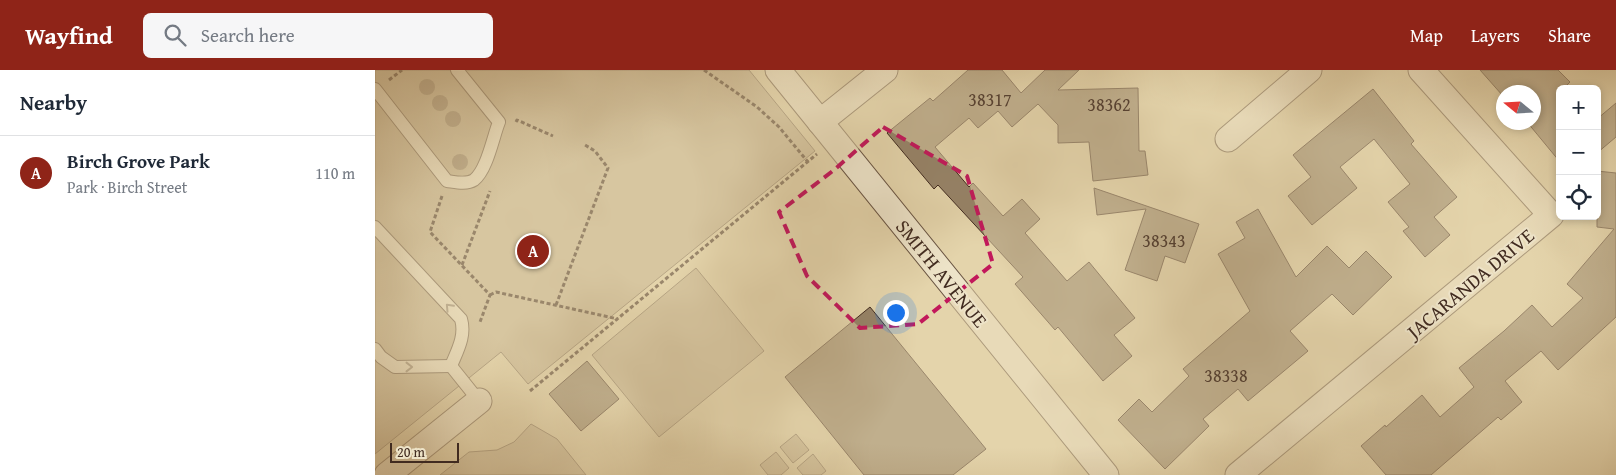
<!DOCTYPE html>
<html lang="en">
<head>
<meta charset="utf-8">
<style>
  body { margin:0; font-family:"Gentium Book Plus",serif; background:#f6f6f7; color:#1f2937 }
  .controls { position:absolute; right:15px; top:15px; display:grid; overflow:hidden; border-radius:8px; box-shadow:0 2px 8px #0003 }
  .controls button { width:45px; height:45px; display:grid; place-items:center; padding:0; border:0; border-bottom:1px solid #e0e1e3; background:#fff; color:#1f2937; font:25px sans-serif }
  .compass { position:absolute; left:1121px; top:15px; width:45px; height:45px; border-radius:50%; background:#fff; box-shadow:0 2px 8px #0003; rotate:288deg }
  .scale { position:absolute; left:15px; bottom:12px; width:69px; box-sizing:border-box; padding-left:5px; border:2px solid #412b20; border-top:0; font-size:14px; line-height:18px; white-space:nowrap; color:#412b20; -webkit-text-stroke:4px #ede3c8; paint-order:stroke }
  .you { position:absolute; left:520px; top:242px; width:18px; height:18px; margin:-12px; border:4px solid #fff; border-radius:50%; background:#1a73e8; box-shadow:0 0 0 8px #1a73e833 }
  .badge { display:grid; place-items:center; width:32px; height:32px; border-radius:50%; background:#8f2418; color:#fff; font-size:16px; font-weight:700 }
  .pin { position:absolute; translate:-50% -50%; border:2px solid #fff; box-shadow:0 1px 5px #0006 }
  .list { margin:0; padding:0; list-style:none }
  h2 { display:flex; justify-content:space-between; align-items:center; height:65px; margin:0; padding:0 20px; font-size:21px }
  h2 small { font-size:16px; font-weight:400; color:#747a83 }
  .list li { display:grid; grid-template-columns:32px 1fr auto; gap:15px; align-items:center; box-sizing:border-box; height:75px; padding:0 20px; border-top:1px solid #e0e1e3 }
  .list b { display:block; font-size:19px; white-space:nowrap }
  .list p { margin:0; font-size:16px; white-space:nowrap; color:#747a83 }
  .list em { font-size:16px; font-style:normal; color:#747a83 }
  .icon { flex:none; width:28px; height:28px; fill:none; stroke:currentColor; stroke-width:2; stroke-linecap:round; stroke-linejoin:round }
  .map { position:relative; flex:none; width:1241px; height:405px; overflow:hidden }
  header { display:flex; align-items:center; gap:30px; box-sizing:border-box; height:70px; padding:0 25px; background:#8f2418; color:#fff }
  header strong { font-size:24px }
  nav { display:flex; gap:28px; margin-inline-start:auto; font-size:18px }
  .search { width:350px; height:45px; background:#f6f6f7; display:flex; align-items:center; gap:12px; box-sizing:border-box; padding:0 18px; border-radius:8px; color:#747a83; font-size:19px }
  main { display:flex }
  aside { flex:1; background:#fff }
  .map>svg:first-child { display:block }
  .green { fill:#c8b793; stroke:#84715a }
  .building { fill:#968368; stroke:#412b20 }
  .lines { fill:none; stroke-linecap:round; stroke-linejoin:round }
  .lane-casing { stroke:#6a5543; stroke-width:14 }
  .street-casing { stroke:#6a5543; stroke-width:27 }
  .path { stroke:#412b20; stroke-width:3; stroke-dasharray:4 2.5; stroke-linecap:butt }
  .lane { stroke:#ede3c8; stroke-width:12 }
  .street { stroke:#ede3c8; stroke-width:25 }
  .tree { fill:#99866b }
  .oneway { stroke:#978774 }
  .marked { fill:none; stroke:#c2185b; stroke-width:4; stroke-dasharray:10 6; stroke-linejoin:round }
  .labels { text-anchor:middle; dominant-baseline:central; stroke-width:4; stroke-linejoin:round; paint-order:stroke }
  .number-label { font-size:18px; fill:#564132 }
  .street-label { font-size:20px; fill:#412b20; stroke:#ede3c8 }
</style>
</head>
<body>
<header>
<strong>Wayfind</strong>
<div class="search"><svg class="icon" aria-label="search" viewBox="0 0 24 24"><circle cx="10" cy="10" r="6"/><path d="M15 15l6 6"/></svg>Search here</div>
<nav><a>Map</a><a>Layers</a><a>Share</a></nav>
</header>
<main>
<aside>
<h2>Nearby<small></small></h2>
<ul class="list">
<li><span class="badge">A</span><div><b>Birch Grove Park</b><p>Park · Birch Street</p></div><em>110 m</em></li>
</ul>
</aside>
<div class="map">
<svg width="1241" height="405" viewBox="0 0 1241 405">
  <rect width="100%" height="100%" fill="#e4d4ab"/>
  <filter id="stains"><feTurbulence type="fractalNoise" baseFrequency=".004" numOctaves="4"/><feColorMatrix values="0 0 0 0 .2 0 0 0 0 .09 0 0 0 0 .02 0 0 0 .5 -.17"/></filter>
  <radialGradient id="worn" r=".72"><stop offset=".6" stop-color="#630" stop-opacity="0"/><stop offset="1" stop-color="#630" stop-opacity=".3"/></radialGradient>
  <g class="green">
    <path d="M 0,0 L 374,0 L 440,81 L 153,314 L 126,282 L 0,384 Z"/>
    <path d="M 321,198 L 389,281 L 284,367 L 217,285 Z"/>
    <path d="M 156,354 L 182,369 L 211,405 L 65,405 L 94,382 L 122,380 L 139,372 Z"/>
    <path d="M 421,364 L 434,380 L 418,393 L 405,377 Z"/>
    <path d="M 401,382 L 414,398 L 406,405 L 393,405 L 385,395 Z"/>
    <path d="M 438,384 L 451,401 L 446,405 L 428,405 L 422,398 Z"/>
  </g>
  <g class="building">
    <path d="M 593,0 L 627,0 L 646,23 L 670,0 L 704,0 L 683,20 L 763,18 L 764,81 L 770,81 L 773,105 L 718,111 L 714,72 L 683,73 L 683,55 L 663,34 L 637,57 L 623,41 L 603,58 L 594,48 L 560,77 L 594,117 L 598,113 L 628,146 L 647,129 L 665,149 L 650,163 L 692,211 L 714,192 L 760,248 L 739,265 L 757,286 L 728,311 L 683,257 L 680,260 L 640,214 L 648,207 L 563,115 L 559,119 L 512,63 L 555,28 L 558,31 Z"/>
    <path d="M 1105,0 L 1183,0 L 1195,12 L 1188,19 L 1185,19 L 1185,92 L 1152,52 L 1158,52 L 1158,22 L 1128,22 L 1128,26 Z"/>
    <path d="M 998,19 L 1039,71 L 1036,74 L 1082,127 L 1059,147 L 1075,165 L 1050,187 L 1028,161 L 1034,157 L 1013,132 L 1035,114 L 999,69 L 965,97 L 982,118 L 937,155 L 913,126 L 936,107 L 918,85 Z"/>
    <path d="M 1241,33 L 1241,67 L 1222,83 L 1222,49 Z"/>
    <path d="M 1222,101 L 1241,103 L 1241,247 L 1183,300 L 1166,281 L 1130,311 L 1147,332 L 1126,350 L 1123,347 L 1056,405 L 1011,405 L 986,376 L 1010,355 L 1011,357 L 1047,325 L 1065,347 L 1099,317 L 1084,298 L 1129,261 L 1157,235 L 1177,257 L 1208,228 L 1192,214 L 1239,159 L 1222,157 Z"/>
    <path d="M 719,118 L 824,154 L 810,193 L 790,186 L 782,211 L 750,200 L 771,139 L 722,145 Z"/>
    <path d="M 883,139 L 921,207 L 952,176 L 974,198 L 991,181 L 1017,207 L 978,245 L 957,224 L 915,261 L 933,281 L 873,331 L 863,319 L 828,349 L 834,356 L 790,399 L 743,350 L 764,329 L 777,342 L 814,306 L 808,299 L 875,241 L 843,184 L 870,168 L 861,152 Z"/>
    <path d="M 495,237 L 611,379 L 578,405 L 489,405 L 410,307 Z"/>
    <path d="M 212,291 L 244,329 L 206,361 L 174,324 Z"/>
  </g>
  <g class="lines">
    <defs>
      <g id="lane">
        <path d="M 0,19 L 72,111 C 80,112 91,115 99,110 C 112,100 118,67 124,52 L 82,0"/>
        <path d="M 0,157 L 86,249 C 91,266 82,281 76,296"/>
        <path d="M 0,279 L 6,287 L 20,297 L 76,296"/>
        <path d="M 76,296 L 104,331"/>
      </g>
      <g id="street">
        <path d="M 403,0 L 731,405"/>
        <path d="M 445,52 L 510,0"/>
        <path d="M 853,69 L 934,0"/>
        <path d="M 12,405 L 104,331"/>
        <path d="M 863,405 L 1176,145 L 1046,0"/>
      </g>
    </defs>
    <use href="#lane" class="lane-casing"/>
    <use href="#street" class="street-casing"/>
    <g class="path">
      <path d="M 329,0 L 382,37 L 404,57 L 433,92"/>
      <path d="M 14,10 L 27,0"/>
      <path d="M 141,52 L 142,50 L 178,66"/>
      <path d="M 67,126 L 55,162 L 115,225 L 105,252"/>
      <path d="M 87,195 L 115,121"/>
      <path d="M 115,225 L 121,222 L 243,249"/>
      <path d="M 181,235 L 233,98 L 220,81 L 210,75"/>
      <path d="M 155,321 L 442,84"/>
    </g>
    <use href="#lane" class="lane"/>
    <use href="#street" class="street"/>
  </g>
  <g class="tree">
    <circle cx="52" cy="17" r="8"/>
    <circle cx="65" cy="33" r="8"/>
    <circle cx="78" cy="49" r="8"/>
    <circle cx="85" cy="92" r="8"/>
  </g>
  <defs><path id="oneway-chevron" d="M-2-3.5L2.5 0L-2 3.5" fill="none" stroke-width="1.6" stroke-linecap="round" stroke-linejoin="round" transform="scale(1.25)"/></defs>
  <g class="oneway">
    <use href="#oneway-chevron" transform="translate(74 237) rotate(-133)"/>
    <use href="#oneway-chevron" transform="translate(34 297)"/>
  </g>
  <path d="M0 0H1241V405H0ZM 508,57 L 592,106 L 618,194 L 543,254 L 485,258 L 432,206 L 404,142 L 459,100 Z" fill="#e4d4ab" fill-opacity=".55" fill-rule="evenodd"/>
  <path class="marked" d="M 508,57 L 592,106 L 618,194 L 543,254 L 485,258 L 432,206 L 404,142 L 459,100 Z"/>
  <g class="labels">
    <g class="number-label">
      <text x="615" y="29">38317</text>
      <text x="734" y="34">38362</text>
      <text x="789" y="170">38343</text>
      <text x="851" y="305">38338</text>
    </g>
    <g class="street-label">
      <text transform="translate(567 203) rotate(51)">SMITH AVENUE</text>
      <text transform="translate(1095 213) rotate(-40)">JACARANDA DRIVE</text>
    </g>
  </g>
  <rect width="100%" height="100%" filter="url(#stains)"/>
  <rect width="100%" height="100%" fill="url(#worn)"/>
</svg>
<div class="controls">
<button>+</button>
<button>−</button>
<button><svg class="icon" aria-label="locate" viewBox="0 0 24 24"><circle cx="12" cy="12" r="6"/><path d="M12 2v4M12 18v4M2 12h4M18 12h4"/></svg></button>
</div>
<svg class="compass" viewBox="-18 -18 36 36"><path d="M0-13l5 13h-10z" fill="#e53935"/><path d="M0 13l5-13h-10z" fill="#747a83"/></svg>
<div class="scale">20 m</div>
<div class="you"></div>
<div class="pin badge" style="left:158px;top:181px">A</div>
</div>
</main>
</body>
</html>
